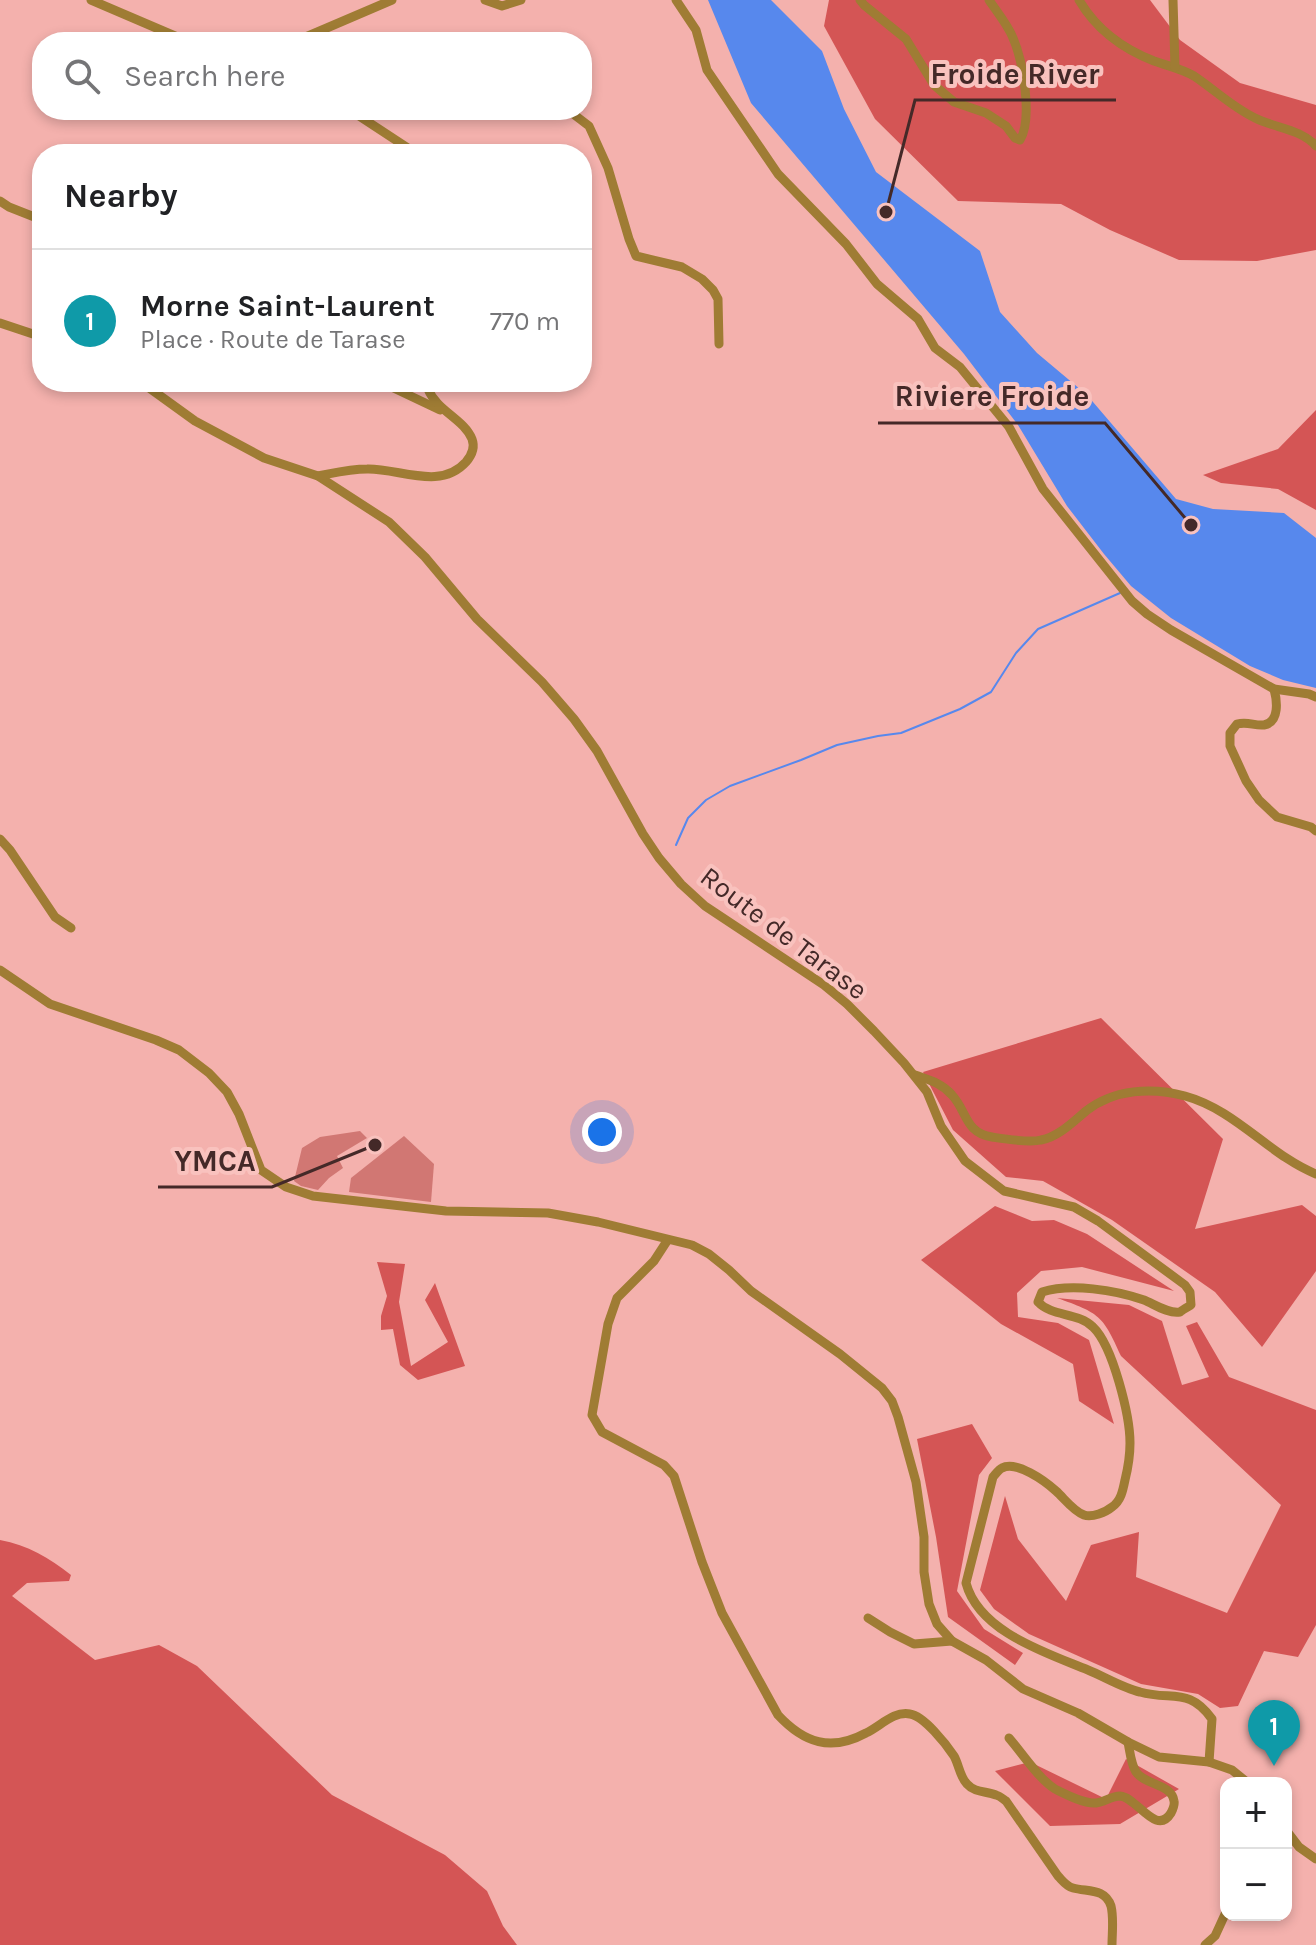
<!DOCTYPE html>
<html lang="en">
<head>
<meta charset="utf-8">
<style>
  body { margin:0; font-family:Karla,sans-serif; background:#f2f2f2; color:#202124 }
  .controls { position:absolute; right:24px; bottom:24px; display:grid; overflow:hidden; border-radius:16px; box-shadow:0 4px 12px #0003 }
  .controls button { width:72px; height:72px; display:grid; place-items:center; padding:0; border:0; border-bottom:2px solid #e0e0e0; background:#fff; color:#202124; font:40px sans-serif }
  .you { position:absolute; left:602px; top:1132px; width:28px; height:28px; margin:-20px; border:6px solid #fff; border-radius:50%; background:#1a73e8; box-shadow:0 0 0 12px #1a73e833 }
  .badge { display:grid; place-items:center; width:52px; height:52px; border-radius:50%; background:#2a737a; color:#fff; font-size:26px; font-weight:700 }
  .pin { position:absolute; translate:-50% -66px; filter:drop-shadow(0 2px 4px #0008) }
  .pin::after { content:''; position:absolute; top:42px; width:28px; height:24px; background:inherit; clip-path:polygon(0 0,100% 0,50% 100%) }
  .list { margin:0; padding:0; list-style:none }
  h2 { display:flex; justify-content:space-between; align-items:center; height:104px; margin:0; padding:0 32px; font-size:34px }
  h2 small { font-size:26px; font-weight:400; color:#757577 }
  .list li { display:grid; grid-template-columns:52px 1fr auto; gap:24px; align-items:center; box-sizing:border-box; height:144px; padding:0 32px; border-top:2px solid #e0e0e0 }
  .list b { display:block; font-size:30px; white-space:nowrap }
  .list p { margin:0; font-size:26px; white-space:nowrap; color:#757577 }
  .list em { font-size:26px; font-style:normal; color:#757577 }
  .icon { flex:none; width:44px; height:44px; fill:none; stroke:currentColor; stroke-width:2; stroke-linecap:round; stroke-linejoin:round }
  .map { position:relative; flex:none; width:1316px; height:1945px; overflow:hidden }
  .search { position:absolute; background:#fff; box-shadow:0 4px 12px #0003; left:32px; top:32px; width:560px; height:88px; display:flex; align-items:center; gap:20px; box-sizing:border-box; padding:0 28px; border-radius:32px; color:#757577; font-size:30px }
  .panel { position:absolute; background:#fff; box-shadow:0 4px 12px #0003; left:32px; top:144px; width:560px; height:248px; border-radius:32px }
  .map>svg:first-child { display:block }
  .green { fill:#d17773 }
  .forest { fill:#d45555 }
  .water { fill:#5788ed }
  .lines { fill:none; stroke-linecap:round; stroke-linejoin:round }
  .stream { stroke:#5788ed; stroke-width:2 }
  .minor { stroke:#9f7c34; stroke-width:9 }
  .labels { text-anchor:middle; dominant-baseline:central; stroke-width:8; stroke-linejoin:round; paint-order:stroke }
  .street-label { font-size:28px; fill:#442928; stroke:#f9c2be }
  .leader { fill:none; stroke:#442928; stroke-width:3 }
  .callout-dot { fill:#442928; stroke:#f9c2be; stroke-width:3 }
  .callout-label { font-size:30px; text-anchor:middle; font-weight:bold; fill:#442928; stroke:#f9c2be; stroke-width:8; stroke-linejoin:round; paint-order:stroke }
</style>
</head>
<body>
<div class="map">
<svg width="1316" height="1945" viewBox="0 0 1316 1945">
  <rect width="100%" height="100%" fill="#f4b1ad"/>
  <g class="green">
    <path d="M 360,1131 L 367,1138 L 337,1156 L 343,1168 L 329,1178 L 318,1190 L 301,1186 L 294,1181 L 302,1148 L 320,1137 Z"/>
    <path d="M 404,1136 L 434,1164 L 431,1202 L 349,1192 L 351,1178 Z"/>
  </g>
  <g class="forest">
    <path d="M 829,0 L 1150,0 L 1180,40 L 1240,83 L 1316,105 L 1316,250 L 1257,261 L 1179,260 L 1110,230 L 1061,204 L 958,201 L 875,119 L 824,26 Z"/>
    <path d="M 1316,410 L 1316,510 L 1278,489 L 1221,483 L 1203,475 L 1278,449 Z"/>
    <path d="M 1101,1018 L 1223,1139 L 1195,1229 L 1302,1205 L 1316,1216 L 1316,1271 L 1262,1347 L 1215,1292 L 1112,1220 L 1043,1181 L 1006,1177 L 953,1130 L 923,1072 Z"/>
    <path d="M 995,1206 L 1032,1221 L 1054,1220 L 1087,1234 L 1174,1291 L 1082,1267 L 1041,1271 L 1017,1293 L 1018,1317 L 1058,1323 L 1089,1340 L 1114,1424 L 1079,1401 L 1073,1364 L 1001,1324 L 921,1260 Z"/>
    <path d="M 377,1262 L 405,1264 L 399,1302 L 411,1366 L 448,1342 L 425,1300 L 435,1283 L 465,1366 L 418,1380 L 400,1365 L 393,1329 L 381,1330 L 381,1316 L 387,1296 Z"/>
    <path d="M 1057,1298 L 1129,1305 L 1162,1321 L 1182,1385 L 1209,1377 L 1186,1326 L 1197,1322 L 1229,1377 L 1316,1410 L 1316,1625 L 1298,1657 L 1264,1651 L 1238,1706 L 1220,1708 L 1198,1694 L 1141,1684 L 1029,1634 L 994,1609 L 980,1590 L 1005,1496 L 1018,1539 L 1066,1601 L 1091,1545 L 1139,1532 L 1136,1577 L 1227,1613 L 1281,1505 L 1121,1356 C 1103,1315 1099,1313 1057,1298 Z"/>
    <path d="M 972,1424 L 992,1458 L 979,1475 L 957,1591 L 984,1629 L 1023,1653 L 1015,1665 L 948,1617 L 936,1537 L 917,1439 Z"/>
    <path d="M 0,1540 C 28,1545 49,1558 71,1575 L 69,1581 L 27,1583 L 12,1596 L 95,1660 L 159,1645 L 197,1666 L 332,1795 L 445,1855 L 487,1891 L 503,1926 L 517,1945 L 0,1945 Z"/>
    <path d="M 1126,1759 L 1179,1789 L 1120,1824 L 1050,1826 L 995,1771 L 1030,1762 L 1106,1799 Z"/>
  </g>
  <path class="water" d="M 708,0 L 771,0 L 822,51 L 844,109 L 876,172 L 980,251 L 1000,312 L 1037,353 L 1087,395 L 1176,499 L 1213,509 L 1284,513 L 1316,538 L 1316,688 L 1283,680 L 1250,666 L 1171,618 L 1131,586 L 1104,554 L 1067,506 L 1018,425 L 964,354 L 751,103 Z"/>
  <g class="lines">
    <path class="stream" d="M 676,845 L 688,818 L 706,800 L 730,786 L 801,760 L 837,745 L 878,736 L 901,733 L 960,709 L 991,692 L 1016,653 L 1038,629 L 1120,593"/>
    <g class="minor">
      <path d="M 91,0 L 189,42"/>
      <path d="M 485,0 L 502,6 L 521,0"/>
      <path d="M 676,0 L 696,30 L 707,70 L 778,174 L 846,244 L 877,284 L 918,319 L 935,348 L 960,367 L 1009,427 L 1043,489 L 1132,601 L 1147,614 L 1171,630 L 1274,689 L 1309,694 L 1316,697"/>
      <path d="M 860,0 L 864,5 L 906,39 L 934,85 L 954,102 L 986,113 L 1006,126 L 1015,138 L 1020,140 C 1033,119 1023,61 1013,38 C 1008,25 997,12 989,0"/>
      <path d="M 1079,0 C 1096,29 1123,49 1154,61 C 1168,66 1182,69 1194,76 C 1215,90 1232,107 1255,118 C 1275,128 1301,129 1316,146"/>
      <path d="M 1173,0 L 1175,67"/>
      <path d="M 294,42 L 392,0"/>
      <path d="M 350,110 L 417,154"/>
      <path d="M 568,110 L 589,126 L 608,168 L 629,239 L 636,256 L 682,267 L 702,279 L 713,290 L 718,299 L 719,344"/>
      <path d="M 0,201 L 9,207 L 42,220"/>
      <path d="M 0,323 L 42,337"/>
      <path d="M 141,382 L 195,421 L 264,458 L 318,476 L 389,522 L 425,557 L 477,619 L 542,682 L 574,719 L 597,751 L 643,834 L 659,858 L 681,884 L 705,906 L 824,985 L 847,1004 L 874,1031 L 904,1063 L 927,1092 L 941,1126 L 965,1161 L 1004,1191 L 1074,1207 L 1098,1221 L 1185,1285 L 1190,1292 L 1191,1305 C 1189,1306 1181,1311 1180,1312 C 1168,1314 1154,1304 1144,1300 C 1115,1290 1071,1283 1042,1292 L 1038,1302 C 1052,1317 1078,1312 1093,1327 C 1113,1346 1130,1416 1130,1443 C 1130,1455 1128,1468 1125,1480 C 1123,1490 1121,1501 1112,1507 C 1106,1512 1092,1518 1084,1515 C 1073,1511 1064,1498 1056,1491 C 1045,1481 1016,1460 1002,1468 C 999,1469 995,1475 993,1477 L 966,1583 C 979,1632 1047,1653 1088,1670 C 1105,1677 1123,1688 1140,1692 C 1172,1701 1189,1687 1212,1719 L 1209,1762"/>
      <path d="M 381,382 L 440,410"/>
      <path d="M 318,476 C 334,473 350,469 367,469 C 399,468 440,491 466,462 C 472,455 475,447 472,439 C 464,419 437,411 428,389 L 431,382"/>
      <path d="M 1274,689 C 1277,700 1280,722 1264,725 C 1254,726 1248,721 1237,724 L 1230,733 L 1230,746 L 1246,781 L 1259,800 L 1277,817 L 1311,827 L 1316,831"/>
      <path d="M 0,839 L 10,850 L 55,917 L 71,928"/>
      <path d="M 0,970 L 50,1004 L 156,1040 L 179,1050 L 209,1073 L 227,1092 L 239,1114 L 261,1170 L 286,1187 L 313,1196 L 446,1211 L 548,1213 L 598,1222 L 692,1245 L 709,1254 L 729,1270 L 751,1291 L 840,1354 L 882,1388 L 892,1401 L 898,1417 L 916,1482 L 924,1537 L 924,1572 L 929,1604 L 937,1624 L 952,1641 L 986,1660 L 1023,1689 L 1078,1713 L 1128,1742 L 1159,1757 L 1209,1762 L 1232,1770 L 1248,1783"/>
      <path d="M 915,1075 C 929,1080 942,1083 952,1095 C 967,1111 965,1133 992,1137 C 1005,1139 1029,1143 1041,1140 C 1058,1137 1073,1122 1086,1111 C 1114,1089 1152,1087 1185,1096 C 1236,1110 1269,1155 1316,1174"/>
      <path d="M 667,1241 L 654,1261 L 617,1298 L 608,1324 L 592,1415 L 602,1432 L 664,1465 L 674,1476 L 702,1562 L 722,1613 L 778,1715 C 804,1743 831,1752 866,1733 C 881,1726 893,1711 910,1714 C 924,1716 946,1744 954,1756 C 959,1765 960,1777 967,1784 C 975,1793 986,1791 996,1795 C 1000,1796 1003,1799 1006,1801 L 1058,1876 C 1063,1881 1066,1886 1073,1888 C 1088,1892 1105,1888 1111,1906 C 1114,1918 1112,1933 1112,1945"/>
      <path d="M 868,1618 L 890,1632 L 914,1644 L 952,1641"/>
      <path d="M 1009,1738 C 1022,1753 1039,1779 1055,1789 C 1065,1794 1084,1804 1096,1803 C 1104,1802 1112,1796 1120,1796 C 1137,1797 1156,1837 1171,1813 C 1173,1809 1175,1805 1174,1801 C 1172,1784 1145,1785 1136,1772 C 1131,1764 1130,1752 1128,1742"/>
      <path d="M 1286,1830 L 1299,1847 L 1316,1859"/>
      <path d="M 1205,1945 L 1215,1936 L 1226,1912"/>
    </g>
  </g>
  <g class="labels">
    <g class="street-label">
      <text transform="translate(784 933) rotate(37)">Route de Tarase</text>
    </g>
  </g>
  <path class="leader" d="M886 212L915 100H1116M1191 525L1105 423H878M375 1145L272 1187H158"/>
  <g class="callout-dot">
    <circle cx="886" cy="212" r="8"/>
    <circle cx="1191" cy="525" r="8"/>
    <circle cx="375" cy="1145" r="8"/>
  </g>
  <g class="callout-label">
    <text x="1015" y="84">Froide River</text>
    <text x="992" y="406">Riviere Froide</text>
    <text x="215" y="1171">YMCA</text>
  </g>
</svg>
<div class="controls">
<button>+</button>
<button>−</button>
</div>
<div class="you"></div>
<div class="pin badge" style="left:1274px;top:1766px;background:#0f9aa8">1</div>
<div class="search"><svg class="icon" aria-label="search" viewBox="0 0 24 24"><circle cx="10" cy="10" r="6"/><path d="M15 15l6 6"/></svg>Search here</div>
<section class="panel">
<h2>Nearby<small></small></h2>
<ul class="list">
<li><span class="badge" style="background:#0f9aa8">1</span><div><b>Morne Saint-Laurent</b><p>Place · Route de Tarase</p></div><em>770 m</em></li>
</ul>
</section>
</div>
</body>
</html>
